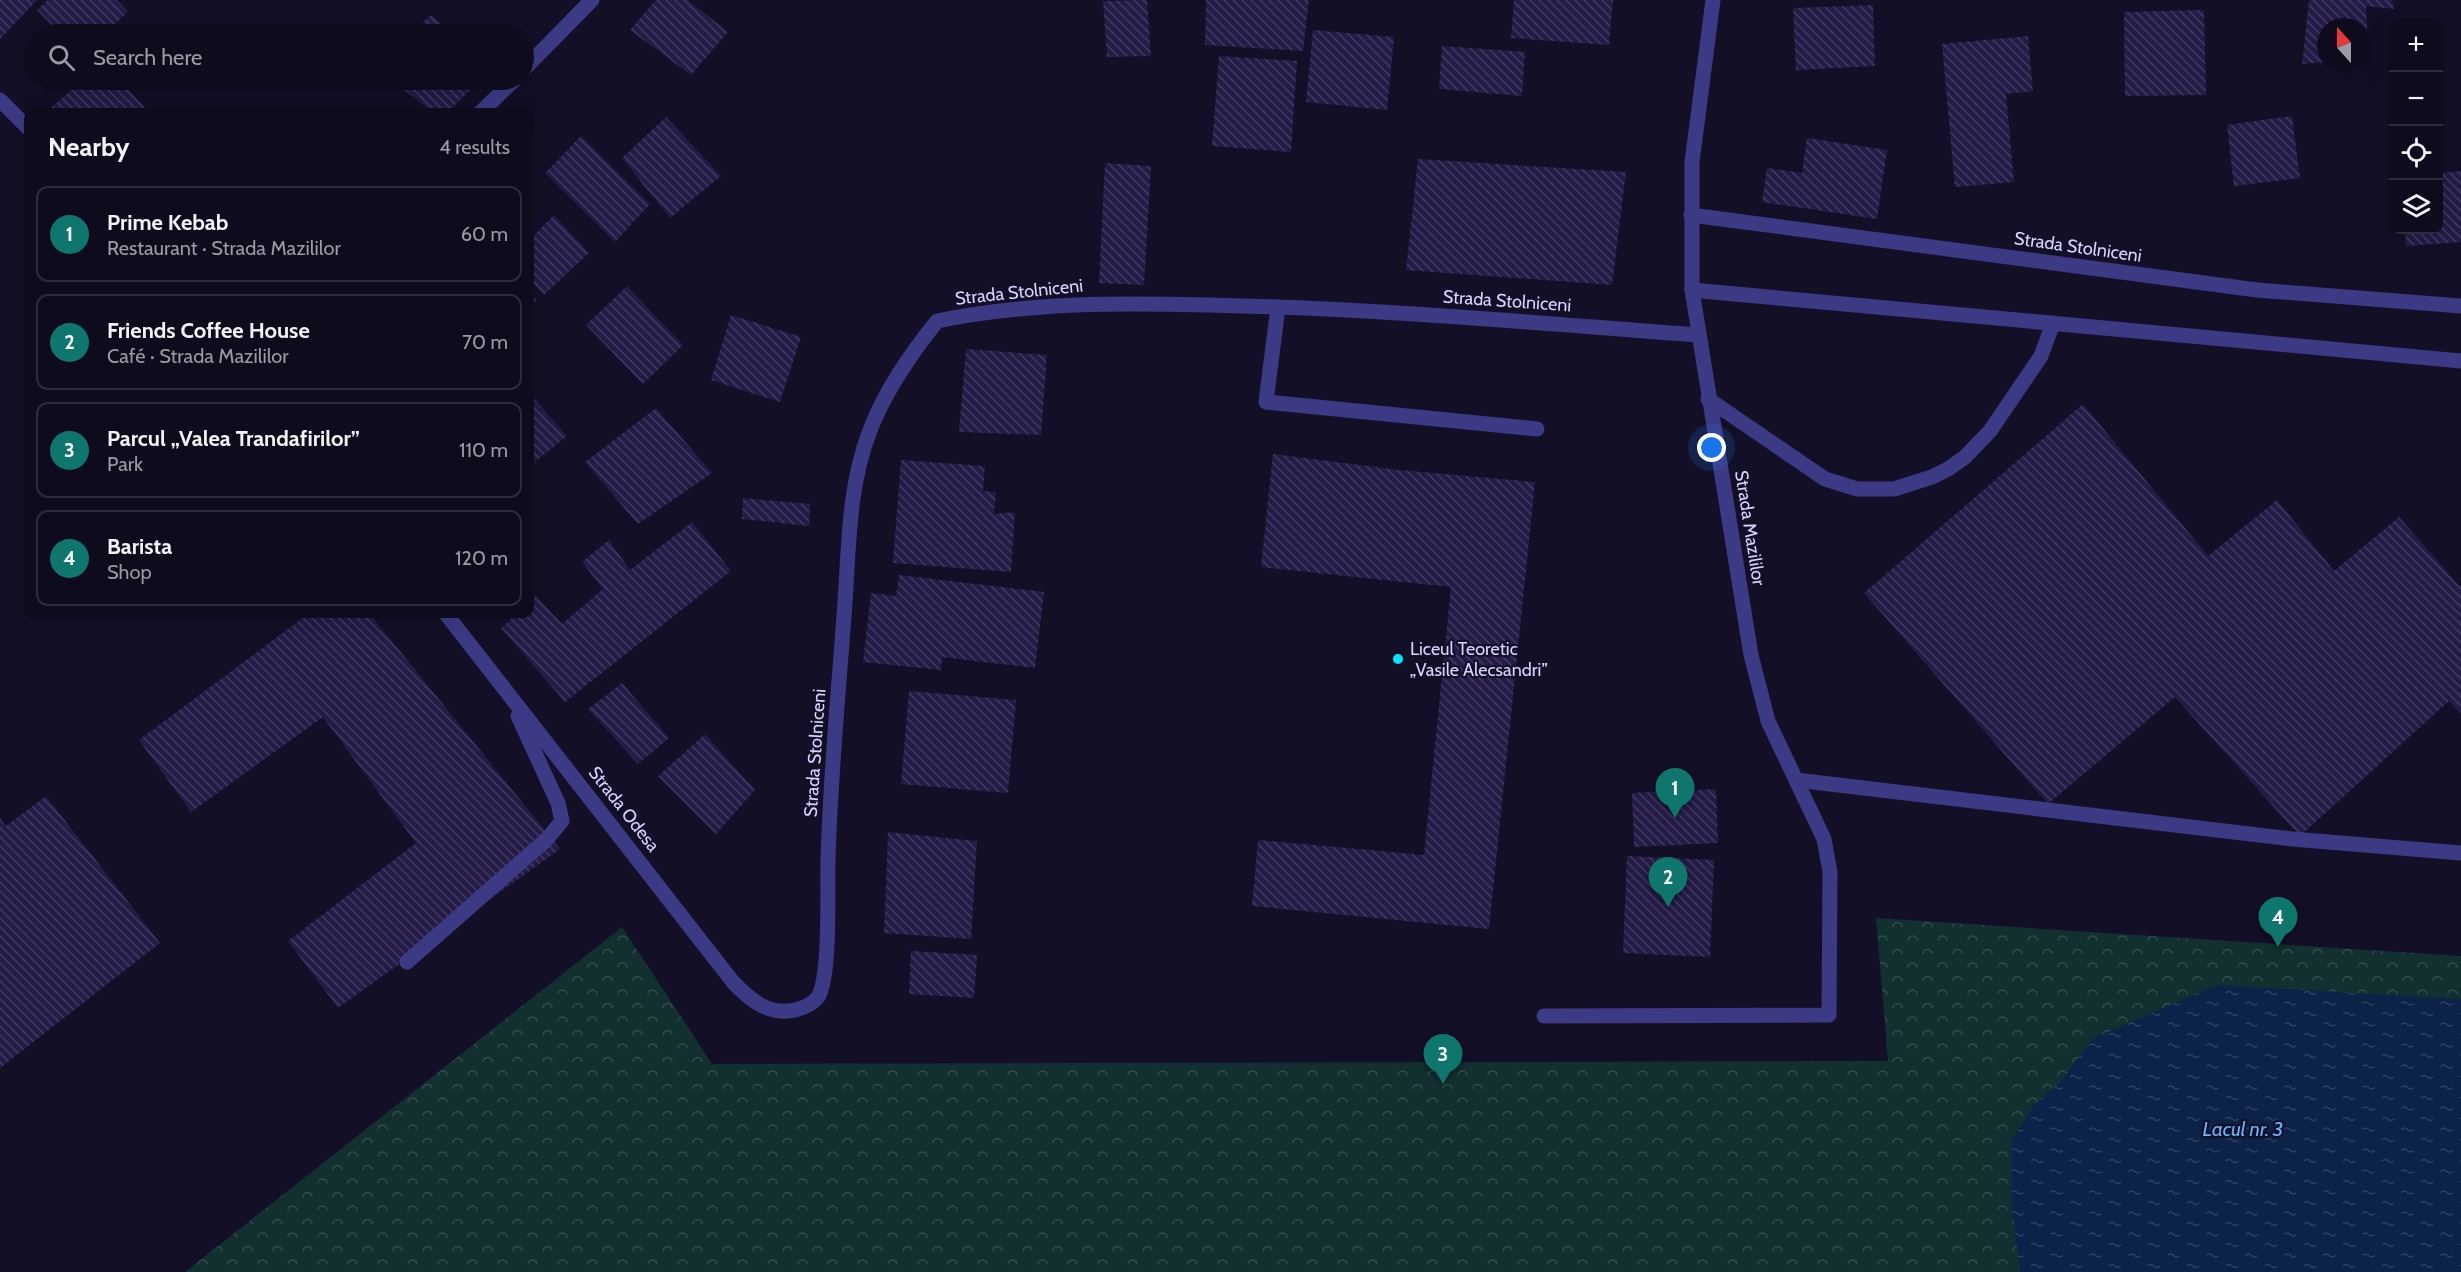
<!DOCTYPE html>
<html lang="en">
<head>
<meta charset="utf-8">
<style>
  body { margin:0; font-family:Cabin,sans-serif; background:#1c1929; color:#f1f3f6 }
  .controls { position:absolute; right:18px; top:18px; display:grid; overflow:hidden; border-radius:12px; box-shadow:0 6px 24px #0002 }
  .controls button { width:54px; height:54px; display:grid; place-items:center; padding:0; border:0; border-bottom:2px solid #2e2b3b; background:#0e0b1c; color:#f1f3f6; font:30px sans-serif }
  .compass { position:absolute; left:2317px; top:18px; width:54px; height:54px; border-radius:50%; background:#0e0b1c; box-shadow:0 6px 24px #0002; rotate:339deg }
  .you { position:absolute; left:1712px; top:448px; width:21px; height:21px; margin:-15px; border:4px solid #fff; border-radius:50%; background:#1a73e8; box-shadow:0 0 0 9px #1a73e833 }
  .badge { display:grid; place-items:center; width:39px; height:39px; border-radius:50%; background:#0f766e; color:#fff; font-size:20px; font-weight:700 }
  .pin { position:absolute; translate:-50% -50px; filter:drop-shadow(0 2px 3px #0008) }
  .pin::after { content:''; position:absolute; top:32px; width:21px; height:18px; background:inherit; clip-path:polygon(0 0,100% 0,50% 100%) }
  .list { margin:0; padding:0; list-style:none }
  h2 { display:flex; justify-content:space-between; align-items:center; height:78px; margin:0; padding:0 24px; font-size:26px }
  h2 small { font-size:20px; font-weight:400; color:#9b9ba3 }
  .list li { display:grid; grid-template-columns:39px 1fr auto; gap:18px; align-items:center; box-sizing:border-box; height:96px; margin:0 12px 12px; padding:0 12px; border:2px solid #2e2b3b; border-radius:12px }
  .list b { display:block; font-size:22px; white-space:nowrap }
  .list p { margin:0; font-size:20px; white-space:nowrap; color:#9b9ba3 }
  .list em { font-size:20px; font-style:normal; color:#9b9ba3 }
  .icon { flex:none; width:33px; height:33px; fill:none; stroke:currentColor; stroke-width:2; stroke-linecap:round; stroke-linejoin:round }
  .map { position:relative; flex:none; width:2461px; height:1272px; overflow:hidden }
  .search { position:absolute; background:#0e0b1c; box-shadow:0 6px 24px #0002; left:24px; top:24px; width:510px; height:66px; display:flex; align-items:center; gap:15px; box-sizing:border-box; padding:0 21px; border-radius:33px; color:#9b9ba3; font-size:22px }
  .panel { position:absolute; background:#0e0b1c; box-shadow:0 6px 24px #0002; left:24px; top:108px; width:510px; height:510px; border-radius:12px }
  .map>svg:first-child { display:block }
  .forest { fill:url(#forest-crowns) }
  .water { fill:url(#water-ripples) }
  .building { fill:url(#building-back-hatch) }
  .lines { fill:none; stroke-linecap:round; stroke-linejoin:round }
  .minor { stroke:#3d3a85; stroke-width:15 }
  .poi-dot { fill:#00e5ff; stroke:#130f26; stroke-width:2 }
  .labels { text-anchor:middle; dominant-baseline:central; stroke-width:4.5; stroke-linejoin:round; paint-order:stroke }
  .street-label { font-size:18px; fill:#d9d4ff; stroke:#130f26 }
  .poi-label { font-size:18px; fill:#d9d4ff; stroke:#130f26; text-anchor:start }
  .water-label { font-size:20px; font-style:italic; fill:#62b6ff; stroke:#130f26 }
</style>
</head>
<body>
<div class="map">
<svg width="2461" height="1272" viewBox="0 0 2461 1272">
  <defs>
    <pattern id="forest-crowns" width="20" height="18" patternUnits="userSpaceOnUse" patternTransform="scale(1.5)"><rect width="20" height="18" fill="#12302f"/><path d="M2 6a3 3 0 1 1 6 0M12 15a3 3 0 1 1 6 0" fill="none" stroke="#344d4e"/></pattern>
    <pattern id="water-ripples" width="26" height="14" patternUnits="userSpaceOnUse" patternTransform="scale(1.5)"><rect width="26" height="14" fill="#0c2248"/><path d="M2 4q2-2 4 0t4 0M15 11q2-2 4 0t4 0" fill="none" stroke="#2f4163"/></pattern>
    <pattern id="building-back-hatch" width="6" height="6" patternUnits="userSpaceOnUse" patternTransform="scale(1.5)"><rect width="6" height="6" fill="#241b47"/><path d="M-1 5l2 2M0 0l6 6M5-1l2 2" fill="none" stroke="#433b63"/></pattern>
  </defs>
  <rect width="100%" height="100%" fill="#130f26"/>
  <path class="forest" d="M 1876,918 L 2461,956 L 2461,1272 L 185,1272 L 622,927 L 712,1064 L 1888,1061 Z"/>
  <path class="water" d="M 2217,985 L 2461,999 L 2461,1272 L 2020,1272 L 2012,1208 L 2012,1140 L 2033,1106 L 2062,1080 L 2092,1039 Z"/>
  <g class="building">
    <path d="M 0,0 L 37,0 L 0,39 Z"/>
    <path d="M 48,0 L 117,0 L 128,12 L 104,34 L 60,34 L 37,10 Z"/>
    <path d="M 656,0 L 688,0 L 728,32 L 691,75 L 630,30 Z"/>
    <path d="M 1147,0 L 1151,56 L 1107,57 L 1103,1 Z"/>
    <path d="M 1206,0 L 1309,0 L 1303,51 L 1205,45 Z"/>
    <path d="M 1514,0 L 1613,0 L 1609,45 L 1511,38 Z"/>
    <path d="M 2309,0 L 2392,0 L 2394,9 L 2366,6 L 2368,58 L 2362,59 L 2362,27 L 2326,27 L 2326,62 L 2302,64 Z"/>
    <path d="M 1873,5 L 1875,66 L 1796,70 L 1793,8 Z"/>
    <path d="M 2204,10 L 2206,95 L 2125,96 L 2124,12 Z"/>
    <path d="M 431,15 L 454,34 L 411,34 Z"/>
    <path d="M 1313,30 L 1394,37 L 1387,110 L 1306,102 Z"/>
    <path d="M 2028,36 L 2033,91 L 2006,94 L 2014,182 L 1955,187 L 1942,44 Z"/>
    <path d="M 1442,46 L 1525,52 L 1522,96 L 1439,89 Z"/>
    <path d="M 1219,56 L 1297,61 L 1291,152 L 1212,146 Z"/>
    <path d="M 83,80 L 120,80 L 149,112 L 55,112 L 51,108 Z"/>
    <path d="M 392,80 L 480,80 L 448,112 L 432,112 Z"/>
    <path d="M 2292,116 L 2300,178 L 2234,186 L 2227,125 Z"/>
    <path d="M 666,117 L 721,176 L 670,218 L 622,158 Z"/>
    <path d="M 581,136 L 650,204 L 615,242 L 545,173 Z"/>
    <path d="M 1807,138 L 1887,150 L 1877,219 L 1762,202 L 1767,168 L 1802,173 Z"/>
    <path d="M 1418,159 L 1626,172 L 1612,285 L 1406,270 Z"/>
    <path d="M 1105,163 L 1151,166 L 1144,285 L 1099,283 Z"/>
    <path d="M 2461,171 L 2461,242 L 2406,246 L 2405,230 L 2438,230 L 2438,173 Z"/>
    <path d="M 554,215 L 589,253 L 544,295 L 530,280 L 530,239 Z"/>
    <path d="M 627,286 L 683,345 L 643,384 L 586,325 Z"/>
    <path d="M 530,291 L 537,300 L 530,307 Z"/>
    <path d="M 731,315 L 801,337 L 780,402 L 711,380 Z"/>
    <path d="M 966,349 L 1047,355 L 1041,435 L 959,432 Z"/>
    <path d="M 530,394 L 567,436 L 530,466 Z"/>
    <path d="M 2083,404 L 2208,556 L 2277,500 L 2334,571 L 2399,517 L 2461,588 L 2461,714 L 2449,701 L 2300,836 L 2175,697 L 2048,804 L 1864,593 Z"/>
    <path d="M 656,408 L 712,473 L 638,524 L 585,462 Z"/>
    <path d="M 1273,454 L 1399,470 L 1535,482 L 1489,929 L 1252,906 L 1258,840 L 1424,855 L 1451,587 L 1261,567 Z"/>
    <path d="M 901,460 L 985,466 L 983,491 L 996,492 L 994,514 L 1015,512 L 1011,572 L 893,563 Z"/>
    <path d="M 743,498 L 810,504 L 809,526 L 742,519 Z"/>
    <path d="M 692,522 L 731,571 L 565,702 L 501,628 L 517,614 L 530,614 L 530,602 L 536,596 L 562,624 L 603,589 L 582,562 L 609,540 L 630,570 Z"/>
    <path d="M 899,575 L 1044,592 L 1035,668 L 942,657 L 941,670 L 863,662 L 871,593 L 896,596 Z"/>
    <path d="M 308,614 L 370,614 L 560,849 L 338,1008 L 288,941 L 416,843 L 323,717 L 191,812 L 139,740 Z"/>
    <path d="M 622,683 L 669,738 L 638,764 L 588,709 Z"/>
    <path d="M 909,691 L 1016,700 L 1008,793 L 901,784 Z"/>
    <path d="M 705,734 L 755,790 L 716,834 L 658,776 Z"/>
    <path d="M 1716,789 L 1718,843 L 1634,847 L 1632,793 Z"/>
    <path d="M 46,796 L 160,943 L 0,1068 L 0,818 L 6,826 Z"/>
    <path d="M 888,832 L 977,841 L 971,939 L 884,933 Z"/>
    <path d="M 1627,856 L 1714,860 L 1710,957 L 1623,953 Z"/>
    <path d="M 911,951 L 977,955 L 974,998 L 909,994 Z"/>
  </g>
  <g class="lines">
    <g class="minor">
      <path d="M 524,69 L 592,0"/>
      <path d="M 0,100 L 28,128"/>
      <path d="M 481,112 L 514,80"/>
      <path d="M 1691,215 L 2257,290 L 2461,306"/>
      <path d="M 1692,290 L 2461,361"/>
      <path d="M 1278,307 L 1266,402 L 1537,429"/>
      <path d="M 1708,399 L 1825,479 L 1857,489 L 1894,489 L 1932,477 L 1948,469 L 1965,457 L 1990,431 L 2041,356 L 2053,323"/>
      <path d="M 446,614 L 733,982 C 750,1000 769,1016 795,1010 C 803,1008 813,1004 818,997 C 831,976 827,889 828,861 C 830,780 838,698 844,616 C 849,555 847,491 869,433 C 884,392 910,355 937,321 C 1042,300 1139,303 1245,306 C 1396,310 1547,324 1698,335"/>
      <path d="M 1796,780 L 2292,839 L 2461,853"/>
      <path d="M 407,962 L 546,840 L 562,821 L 558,803 L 518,716"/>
      <path d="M 1544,1016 L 1829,1015 L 1830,872 L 1824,839 L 1768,721 L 1751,655 L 1692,290 L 1692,162 L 1713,0"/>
    </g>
  </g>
  <circle class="poi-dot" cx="1398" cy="659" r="6"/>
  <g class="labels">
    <g class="street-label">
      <text transform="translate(2078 247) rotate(8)">Strada Stolniceni</text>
      <text transform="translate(1019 292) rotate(-6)">Strada Stolniceni</text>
      <text transform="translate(1507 301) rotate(4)">Strada Stolniceni</text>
      <text transform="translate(1750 528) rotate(81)">Strada Mazililor</text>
      <text transform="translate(815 753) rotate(-86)">Strada Stolniceni</text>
      <text transform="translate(624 809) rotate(52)">Strada Odesa</text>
    </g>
    <g class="poi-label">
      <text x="1410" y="649">Liceul Teoretic<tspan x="1410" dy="21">„Vasile Alecsandri”</tspan></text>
    </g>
    <g class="water-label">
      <text x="2243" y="1129">Lacul nr. 3</text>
    </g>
  </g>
</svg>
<div class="controls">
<button>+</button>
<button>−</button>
<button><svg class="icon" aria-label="locate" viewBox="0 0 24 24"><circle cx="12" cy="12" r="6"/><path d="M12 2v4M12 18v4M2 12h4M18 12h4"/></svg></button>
<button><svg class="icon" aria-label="layers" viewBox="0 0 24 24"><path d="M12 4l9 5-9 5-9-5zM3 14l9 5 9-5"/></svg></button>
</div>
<svg class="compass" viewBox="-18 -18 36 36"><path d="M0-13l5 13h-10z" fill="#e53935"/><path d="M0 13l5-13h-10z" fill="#9b9ba3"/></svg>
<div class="you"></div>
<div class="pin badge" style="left:1675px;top:818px">1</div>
<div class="pin badge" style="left:1668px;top:907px">2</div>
<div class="pin badge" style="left:1443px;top:1084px">3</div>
<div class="pin badge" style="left:2278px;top:947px">4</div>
<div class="search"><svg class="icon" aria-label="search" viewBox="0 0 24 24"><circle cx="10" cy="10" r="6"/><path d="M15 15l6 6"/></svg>Search here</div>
<section class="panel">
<h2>Nearby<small>4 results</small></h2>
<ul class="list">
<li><span class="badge">1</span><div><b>Prime Kebab</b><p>Restaurant · Strada Mazililor</p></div><em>60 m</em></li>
<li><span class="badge">2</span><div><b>Friends Coffee House</b><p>Café · Strada Mazililor</p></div><em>70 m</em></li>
<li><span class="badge">3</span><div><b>Parcul „Valea Trandafirilor”</b><p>Park</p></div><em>110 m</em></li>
<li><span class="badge">4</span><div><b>Barista</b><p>Shop</p></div><em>120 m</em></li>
</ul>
</section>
</div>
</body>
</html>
